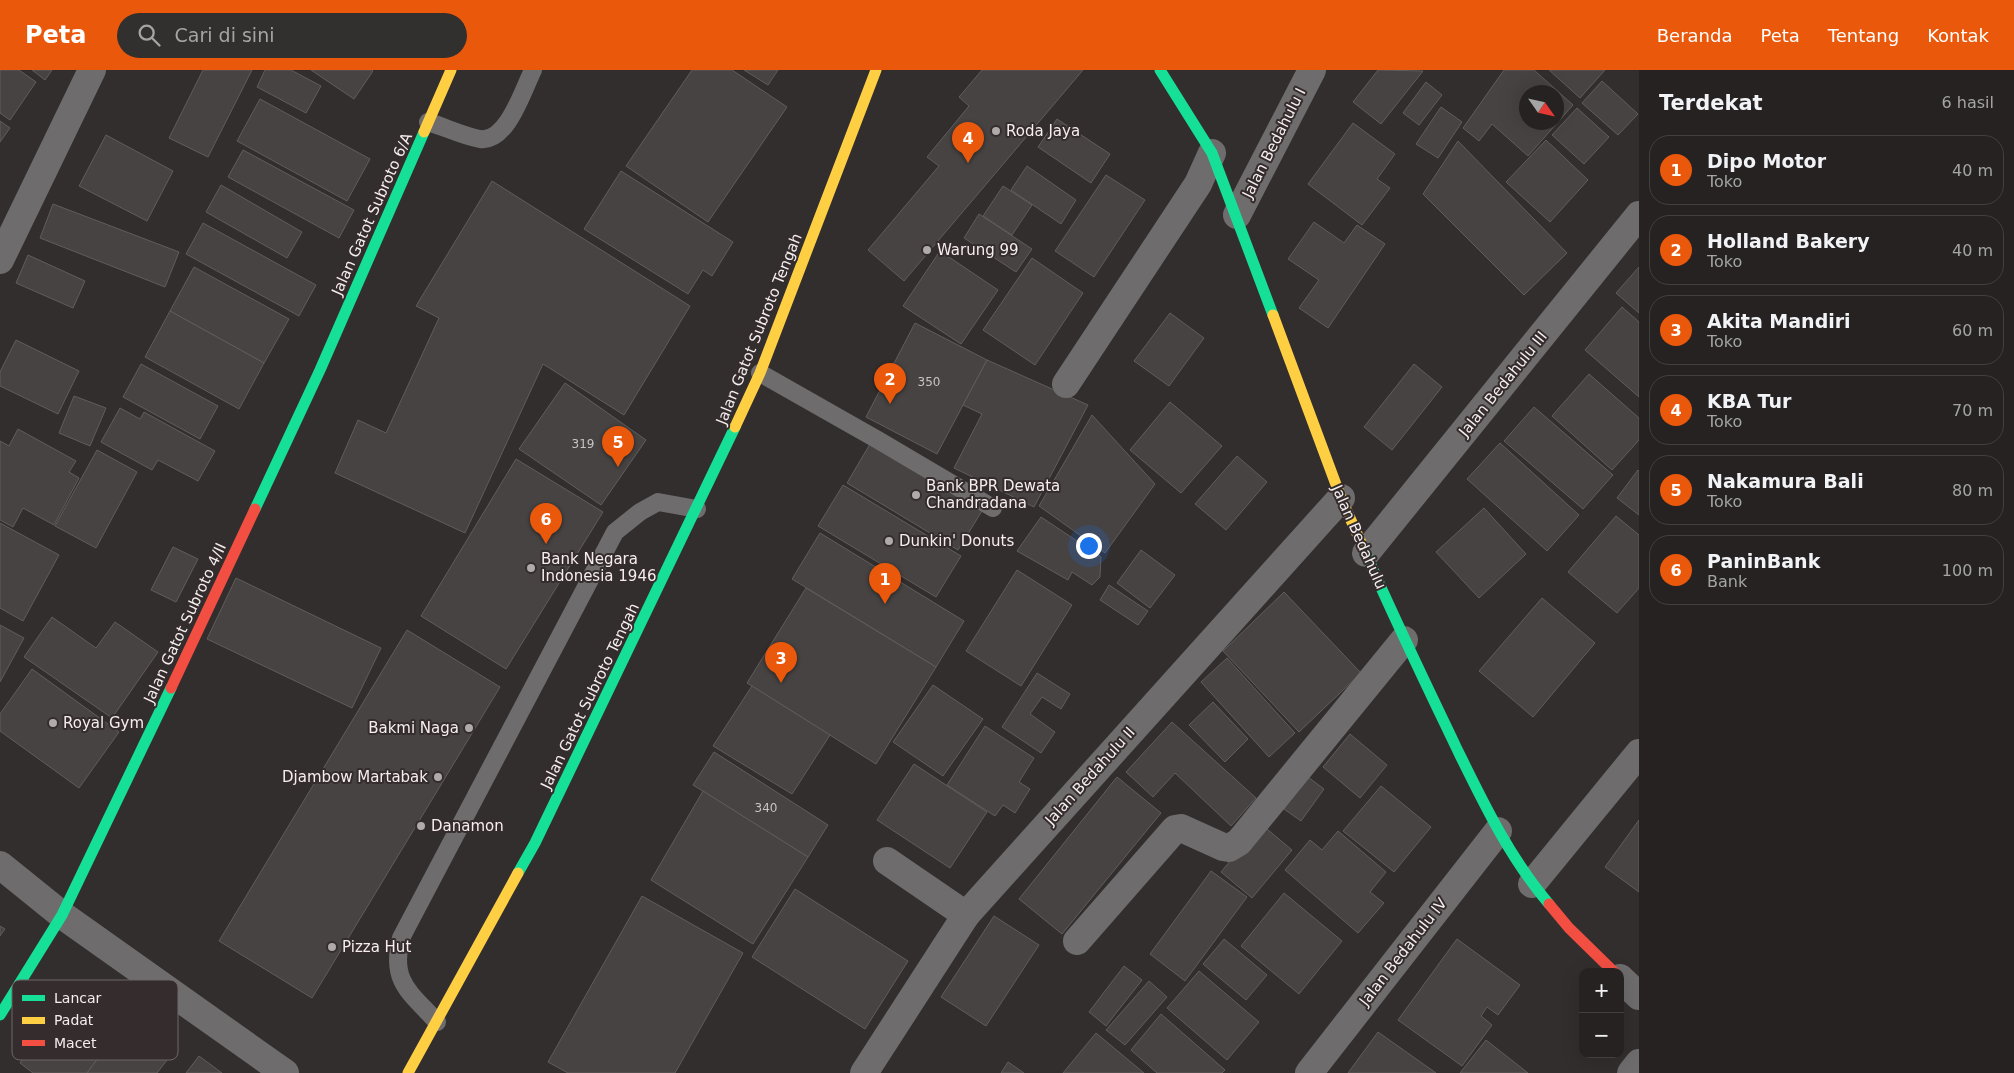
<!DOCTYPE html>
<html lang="id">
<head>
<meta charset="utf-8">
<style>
  body { margin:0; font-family:"DejaVu Sans",sans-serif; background:#322f2f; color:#f1f3f6 }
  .controls { position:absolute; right:15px; bottom:15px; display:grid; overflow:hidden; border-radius:10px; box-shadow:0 5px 20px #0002 }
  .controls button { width:45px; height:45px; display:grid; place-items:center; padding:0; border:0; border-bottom:1px solid #423f40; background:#262222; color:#f1f3f6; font:25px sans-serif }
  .compass { position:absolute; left:1519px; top:15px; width:45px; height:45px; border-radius:50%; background:#262222; box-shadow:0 5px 20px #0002; rotate:124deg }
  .you { position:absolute; left:1088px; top:475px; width:18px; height:18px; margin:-12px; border:4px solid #fff; border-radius:50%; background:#1a73e8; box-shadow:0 0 0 8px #1a73e833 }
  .badge { display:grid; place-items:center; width:32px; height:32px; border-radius:50%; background:#ea580c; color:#fff; font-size:16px; font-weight:700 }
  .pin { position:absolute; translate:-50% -41px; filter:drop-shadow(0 1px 2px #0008) }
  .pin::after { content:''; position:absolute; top:26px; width:18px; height:15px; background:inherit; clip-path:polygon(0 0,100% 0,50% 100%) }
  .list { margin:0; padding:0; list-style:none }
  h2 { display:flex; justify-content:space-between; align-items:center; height:65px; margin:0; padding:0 20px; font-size:21px }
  h2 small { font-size:16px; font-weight:400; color:#a4a4a5 }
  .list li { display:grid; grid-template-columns:32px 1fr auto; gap:15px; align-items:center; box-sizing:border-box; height:70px; margin:0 10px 10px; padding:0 10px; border:1px solid #423f40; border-radius:20px }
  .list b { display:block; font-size:19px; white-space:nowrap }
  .list p { margin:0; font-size:16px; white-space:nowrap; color:#a4a4a5 }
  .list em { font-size:16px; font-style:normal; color:#a4a4a5 }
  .icon { flex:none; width:28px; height:28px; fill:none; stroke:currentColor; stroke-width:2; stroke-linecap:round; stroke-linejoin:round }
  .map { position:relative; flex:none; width:1639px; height:1003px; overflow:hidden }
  header { display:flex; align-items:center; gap:30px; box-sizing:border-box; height:70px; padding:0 25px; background:#ea580c; color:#fff }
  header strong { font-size:24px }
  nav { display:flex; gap:28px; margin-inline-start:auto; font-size:18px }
  .search { width:350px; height:45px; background:#322f2f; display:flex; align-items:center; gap:12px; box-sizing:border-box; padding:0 18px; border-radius:28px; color:#a4a4a5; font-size:19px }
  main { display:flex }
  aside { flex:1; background:#262222 }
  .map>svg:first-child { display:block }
  .building { fill:#464342; stroke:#615d5d; fill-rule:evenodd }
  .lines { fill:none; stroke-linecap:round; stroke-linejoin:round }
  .lane { stroke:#6e6c6d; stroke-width:18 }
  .street { stroke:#6e6c6d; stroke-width:28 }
  .fast { stroke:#16e098; stroke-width:11 }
  .slow { stroke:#ffcf43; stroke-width:11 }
  .jam { stroke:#f24e42; stroke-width:11 }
  .poi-dot { fill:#b0abab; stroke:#352c2d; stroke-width:2 }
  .labels { text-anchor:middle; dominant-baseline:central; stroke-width:4; stroke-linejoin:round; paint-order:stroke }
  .number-label { font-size:12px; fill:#c8c3c4 }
  .poi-label { font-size:15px; fill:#f4eeef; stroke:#352c2d; text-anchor:start }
  .street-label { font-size:15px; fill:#f4eeef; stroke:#352c2d }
  .key { fill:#352c2d; stroke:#6e6667; stroke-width:1 }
  .key-label { font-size:14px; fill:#f4eeef }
</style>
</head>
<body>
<header>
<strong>Peta</strong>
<div class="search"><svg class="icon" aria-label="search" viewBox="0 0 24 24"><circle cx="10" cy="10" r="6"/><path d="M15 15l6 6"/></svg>Cari di sini</div>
<nav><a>Beranda</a><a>Peta</a><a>Tentang</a><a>Kontak</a></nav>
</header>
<main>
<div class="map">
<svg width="1639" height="1003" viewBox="0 0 1639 1003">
  <rect width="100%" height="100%" fill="#332e2e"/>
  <g class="building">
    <path d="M 0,0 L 19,0 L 36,12 L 10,50 L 0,43 Z"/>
    <path d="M 32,0 L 52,0 L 45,10 Z"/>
    <path d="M 203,0 L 252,0 L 208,87 L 169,68 Z"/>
    <path d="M 265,0 L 291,0 L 321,16 L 306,43 L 257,17 Z"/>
    <path d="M 311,0 L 372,0 L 373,1 L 354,29 Z"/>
    <path d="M 692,0 L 732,0 L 787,37 L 708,152 L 626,96 Z"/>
    <path d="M 744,0 L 778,0 L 768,15 Z"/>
    <path d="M 982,0 L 1083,0 L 904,211 L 868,180 L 939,96 L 927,87 L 969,36 L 959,27 Z"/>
    <path d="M 1378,0 L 1423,1 L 1381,54 L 1353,32 Z"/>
    <path d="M 1504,0 L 1534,0 L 1573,35 L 1528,86 L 1492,54 L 1479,71 L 1463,58 ZM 1526,22 L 1556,22 L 1556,52 L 1526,52 Z"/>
    <path d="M 1549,0 L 1605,0 L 1580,28 Z"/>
    <path d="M 1602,11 L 1638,44 L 1618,65 L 1582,33 Z"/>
    <path d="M 1426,12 L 1442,25 L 1419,55 L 1403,43 Z"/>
    <path d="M 260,29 L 370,89 L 347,131 L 237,71 Z"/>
    <path d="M 1441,37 L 1462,52 L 1438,88 L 1416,74 Z"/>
    <path d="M 1577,38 L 1609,67 L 1584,94 L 1552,65 Z"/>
    <path d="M 1057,49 L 1110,84 L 1091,113 L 1038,77 Z"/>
    <path d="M 0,51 L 10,58 L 0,72 Z"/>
    <path d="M 1353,53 L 1395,84 L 1377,109 L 1390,118 L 1362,155 L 1308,114 Z"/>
    <path d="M 106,65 L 173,101 L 147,151 L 79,116 Z"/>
    <path d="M 1546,70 L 1588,110 L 1550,152 L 1506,112 Z"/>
    <path d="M 1458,71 L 1567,183 L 1524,225 L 1423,124 Z"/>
    <path d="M 243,80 L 354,140 L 339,168 L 228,107 Z"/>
    <path d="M 1027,96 L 1076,130 L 1061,154 L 1011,120 Z"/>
    <path d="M 621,101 L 733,172 L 712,206 L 703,200 L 688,224 L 584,159 Z"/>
    <path d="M 1106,105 L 1145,130 L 1094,207 L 1055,181 Z"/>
    <path d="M 492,111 L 690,236 L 624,345 L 543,294 L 465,463 L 335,403 L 358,350 L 386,363 L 439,248 L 416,236 Z"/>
    <path d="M 221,115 L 302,162 L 287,188 L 206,142 Z"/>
    <path d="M 1003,116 L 1032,135 L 1012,165 L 983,146 Z"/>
    <path d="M 53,134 L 179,182 L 165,217 L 40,168 Z"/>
    <path d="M 979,144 L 1032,179 L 1016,202 L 964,168 Z"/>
    <path d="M 1314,152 L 1344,173 L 1357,155 L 1385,174 L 1328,258 L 1299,238 L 1319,210 L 1288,189 Z"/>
    <path d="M 203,153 L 316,215 L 299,246 L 186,184 Z"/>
    <path d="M 940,181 L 998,220 L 961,274 L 903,236 Z"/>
    <path d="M 28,185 L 85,211 L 73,238 L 16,213 Z"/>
    <path d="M 1032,188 L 1083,223 L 1035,295 L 983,260 Z"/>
    <path d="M 194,197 L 289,249 L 264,293 L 170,241 Z"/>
    <path d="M 1639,197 L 1639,243 L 1616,223 Z"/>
    <path d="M 1622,237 L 1639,252 L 1639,327 L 1585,280 Z"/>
    <path d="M 170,241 L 264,293 L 239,339 L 145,287 Z"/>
    <path d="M 1170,243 L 1204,268 L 1169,316 L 1134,291 Z"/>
    <path d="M 915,253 L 987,290 L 937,384 L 866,347 Z"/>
    <path d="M 16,270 L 79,301 L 58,344 L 0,316 L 0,302 Z"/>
    <path d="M 987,290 L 1088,335 L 1034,437 L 954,398 L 982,344 L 963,335 Z"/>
    <path d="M 141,294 L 218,336 L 200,369 L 123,327 Z"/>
    <path d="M 1414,294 L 1442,317 L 1392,380 L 1364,357 Z"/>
    <path d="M 1589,304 L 1639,348 L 1639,370 L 1612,400 L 1552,346 Z"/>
    <path d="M 565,313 L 646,370 L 601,435 L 519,379 Z"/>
    <path d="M 74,326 L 106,338 L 90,376 L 59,363 Z"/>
    <path d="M 1170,332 L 1222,376 L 1181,423 L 1130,380 Z"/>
    <path d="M 1534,337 L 1613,405 L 1583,439 L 1504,371 Z"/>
    <path d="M 120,338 L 140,349 L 144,342 L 215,381 L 198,411 L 158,390 L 152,400 L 101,372 Z"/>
    <path d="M 1092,345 L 1155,414 L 1105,483 L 1039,436 Z"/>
    <path d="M 18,359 L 76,391 L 69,402 L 79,408 L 54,455 L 23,438 L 13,457 L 0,450 L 0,371 L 9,376 Z"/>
    <path d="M 873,369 L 985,436 L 958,480 L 847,413 Z"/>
    <path d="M 1500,373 L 1579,445 L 1547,481 L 1467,409 Z"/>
    <path d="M 97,380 L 137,402 L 96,478 L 55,456 Z"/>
    <path d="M 1237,386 L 1267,412 L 1226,460 L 1195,434 Z"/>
    <path d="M 516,389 L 603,442 L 506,599 L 421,546 Z"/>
    <path d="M 1638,400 L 1639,401 L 1639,445 L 1617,428 Z"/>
    <path d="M 843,415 L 961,486 L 936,527 L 818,456 Z"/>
    <path d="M 1484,438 L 1526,484 L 1479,528 L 1436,482 Z"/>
    <path d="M 1616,446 L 1639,465 L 1639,518 L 1617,543 L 1568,502 Z"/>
    <path d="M 1041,447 L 1101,487 L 1100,507 L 1092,515 L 1072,502 L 1068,510 L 1017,481 Z"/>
    <path d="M 0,453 L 59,485 L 23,551 L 0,538 Z"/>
    <path d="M 820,463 L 964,551 L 936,597 L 792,509 Z"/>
    <path d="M 173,477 L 198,489 L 176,532 L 151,520 Z"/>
    <path d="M 1141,480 L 1175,505 L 1150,538 L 1117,513 Z"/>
    <path d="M 1017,500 L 1072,535 L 1021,616 L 966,581 Z"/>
    <path d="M 236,508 L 381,578 L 352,638 L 207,569 Z"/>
    <path d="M 1109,515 L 1148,541 L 1138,555 L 1100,530 Z"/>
    <path d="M 806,518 L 936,597 L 876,694 L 747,613 Z"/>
    <path d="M 1284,522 L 1361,603 L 1299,662 L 1223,581 Z"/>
    <path d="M 1542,528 L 1595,573 L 1533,647 L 1479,601 Z"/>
    <path d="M 52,547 L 96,578 L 115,552 L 158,582 L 112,648 L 24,587 Z"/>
    <path d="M 0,555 L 24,568 L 0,612 Z"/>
    <path d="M 407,560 L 500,617 L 312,928 L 219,871 Z"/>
    <path d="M 1227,588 L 1295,663 L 1269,687 L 1201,612 Z"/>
    <path d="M 32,599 L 119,662 L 79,718 L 0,661 L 0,644 Z"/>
    <path d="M 1037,603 L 1070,624 L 1061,639 L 1042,627 L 1030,644 L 1055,662 L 1041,683 L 1002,657 Z"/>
    <path d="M 933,615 L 983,649 L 943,706 L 893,672 Z"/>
    <path d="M 752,616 L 830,665 L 792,724 L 713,676 Z"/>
    <path d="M 1213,632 L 1248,669 L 1225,692 L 1189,655 Z"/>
    <path d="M 1172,652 L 1256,728 L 1231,756 L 1175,703 L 1153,727 L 1126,702 Z"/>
    <path d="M 985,656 L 1034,688 L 1019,712 L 1030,719 L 1015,743 L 1003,735 L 995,746 L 947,715 Z"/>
    <path d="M 1350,664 L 1387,695 L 1360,728 L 1323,697 Z"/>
    <path d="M 714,682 L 828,755 L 808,787 L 693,715 Z"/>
    <path d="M 914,694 L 987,742 L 950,798 L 877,750 Z"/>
    <path d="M 1117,707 L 1161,743 L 1062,864 L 1019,829 Z"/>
    <path d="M 1308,707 L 1324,719 L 1301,751 L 1284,739 Z"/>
    <path d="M 1381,716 L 1431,757 L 1394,802 L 1343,761 Z"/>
    <path d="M 703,721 L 808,787 L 753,874 L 651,810 Z"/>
    <path d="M 1639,750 L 1639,822 L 1605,797 Z"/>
    <path d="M 1261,754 L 1292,780 L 1252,828 L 1221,802 Z"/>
    <path d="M 1338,761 L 1386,802 L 1370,822 L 1384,833 L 1358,863 L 1285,800 L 1310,770 L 1322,780 Z"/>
    <path d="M 1211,801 L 1247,827 L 1185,911 L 1150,884 Z"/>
    <path d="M 795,819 L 908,891 L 865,959 L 752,887 Z"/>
    <path d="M 1284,823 L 1342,871 L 1299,924 L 1241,876 Z"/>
    <path d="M 642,826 L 743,883 L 675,1003 L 568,1003 L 548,992 Z"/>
    <path d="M 994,846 L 1039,875 L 986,956 L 941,927 Z"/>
    <path d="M 0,856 L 5,859 L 0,866 Z"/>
    <path d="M 1224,869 L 1267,905 L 1246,930 L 1203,894 Z"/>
    <path d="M 1457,869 L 1520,915 L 1498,945 L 1487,937 L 1481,946 L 1492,955 L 1462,996 L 1398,950 Z"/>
    <path d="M 1124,896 L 1142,910 L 1106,956 L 1089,942 Z"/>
    <path d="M 1199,901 L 1259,952 L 1227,990 L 1167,938 Z"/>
    <path d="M 1149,911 L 1167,927 L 1125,975 L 1106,960 Z"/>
    <path d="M 74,921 L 122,956 L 87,1003 L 33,1003 L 20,993 Z"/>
    <path d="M 1161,944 L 1225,1000 L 1222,1003 L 1157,1003 L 1131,980 Z"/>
    <path d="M 122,956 L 167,990 L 157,1003 L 87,1003 Z"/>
    <path d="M 1378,962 L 1436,1003 L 1348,1003 Z"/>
    <path d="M 1096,963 L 1144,1003 L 1063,1003 Z"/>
    <path d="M 1486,970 L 1528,1003 L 1460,1003 Z"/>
    <path d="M 199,986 L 222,1003 L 186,1003 Z"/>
    <path d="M 1008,992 L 1024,1003 L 1001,1003 Z"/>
  </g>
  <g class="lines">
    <g class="lane">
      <path d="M 428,52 C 445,57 463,66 480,69 C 507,73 523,20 533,0"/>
      <path d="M 760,303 L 878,370 L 993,438"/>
      <path d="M 437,952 C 410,922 390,912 401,868 L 615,462 L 640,442 L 658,432 L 697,439"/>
    </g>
    <g class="street">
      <path d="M 1237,145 L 1312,0"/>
      <path d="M 0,190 L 92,0"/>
      <path d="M 1066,314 L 1198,114 L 1212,83"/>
      <path d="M 1366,483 L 1639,145"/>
      <path d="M 887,791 L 966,845"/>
      <path d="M 0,795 L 62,845 L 285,1003"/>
      <path d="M 1532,814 L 1639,683"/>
      <path d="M 1077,871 L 1175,759 L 1181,758 L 1223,777 L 1229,778 L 1239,772 L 1404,570"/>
      <path d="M 1620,908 L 1639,926"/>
      <path d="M 864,1003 L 966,845 L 1341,428"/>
      <path d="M 1309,1003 L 1498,761"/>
      <path d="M 1631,1003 L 1639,993"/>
    </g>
    <g class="fast">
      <path d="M 1160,0 L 1212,83 L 1273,245"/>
      <path d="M 255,439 L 320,300 L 424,62"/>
      <path d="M 1363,477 C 1392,544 1424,610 1456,677 C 1483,732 1509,787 1549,834"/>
      <path d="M 518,803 L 535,773 L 735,357"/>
      <path d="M 0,945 L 62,845 L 171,618"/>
    </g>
    <g class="slow">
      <path d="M 424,62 L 451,0"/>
      <path d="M 1273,245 L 1341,428 L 1363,477"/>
      <path d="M 735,357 L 760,303 L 876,0"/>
      <path d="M 408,1003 L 518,803"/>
    </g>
    <g class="jam">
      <path d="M 171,618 L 255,439"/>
      <path d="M 1549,834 L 1569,858 L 1614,902"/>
    </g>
  </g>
  <g class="poi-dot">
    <circle cx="996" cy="61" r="5"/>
    <circle cx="927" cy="180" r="5"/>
    <circle cx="916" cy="425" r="5"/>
    <circle cx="889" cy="471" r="5"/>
    <circle cx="531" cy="498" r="5"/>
    <circle cx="53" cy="653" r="5"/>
    <circle cx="469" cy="658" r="5"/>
    <circle cx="438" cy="707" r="5"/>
    <circle cx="421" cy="756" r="5"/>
    <circle cx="332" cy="877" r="5"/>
  </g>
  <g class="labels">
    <g class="number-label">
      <text x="929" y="312">350</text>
      <text x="583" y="374">319</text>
      <text x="766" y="738">340</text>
    </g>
    <g class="poi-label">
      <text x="1006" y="61">Roda Jaya</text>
      <text x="937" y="180">Warung 99</text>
      <text x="926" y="416">Bank BPR Dewata<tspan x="926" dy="17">Chandradana</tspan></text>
      <text x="899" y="471">Dunkin' Donuts</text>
      <text x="541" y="489">Bank Negara<tspan x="541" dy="17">Indonesia 1946</tspan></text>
      <text x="63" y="653">Royal Gym</text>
      <text x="459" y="658" text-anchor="end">Bakmi Naga</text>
      <text x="428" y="707" text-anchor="end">Djambow Martabak</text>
      <text x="431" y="756">Danamon</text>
      <text x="342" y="877">Pizza Hut</text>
    </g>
    <g class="street-label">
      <text transform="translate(1274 73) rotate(-63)">Jalan Bedahulu I</text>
      <text transform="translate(372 144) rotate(-66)">Jalan Gatot Subroto 6/A</text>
      <text transform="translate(759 259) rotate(-68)">Jalan Gatot Subroto Tengah</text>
      <text transform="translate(1503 314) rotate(-51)">Jalan Bedahulu III</text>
      <text transform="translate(1359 467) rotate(66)">Jalan Bedahulu</text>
      <text transform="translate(185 553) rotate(-65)">Jalan Gatot Subroto 4/II</text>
      <text transform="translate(590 626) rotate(-64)">Jalan Gatot Subroto Tengah</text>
      <text transform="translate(1090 706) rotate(-48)">Jalan Bedahulu II</text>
      <text transform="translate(1403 882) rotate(-52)">Jalan Bedahulu IV</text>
    </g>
  </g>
  <rect x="12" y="910" width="166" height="80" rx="8" class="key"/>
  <rect x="22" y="925" width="23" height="6" fill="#16e098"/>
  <rect x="22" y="947" width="23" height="7" fill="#ffcf43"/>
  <rect x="22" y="970" width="23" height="6" fill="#f24e42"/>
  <g class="key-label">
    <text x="54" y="933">Lancar</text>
    <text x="54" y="955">Padat</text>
    <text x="54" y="978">Macet</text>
  </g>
</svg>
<div class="controls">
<button>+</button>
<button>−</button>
</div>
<svg class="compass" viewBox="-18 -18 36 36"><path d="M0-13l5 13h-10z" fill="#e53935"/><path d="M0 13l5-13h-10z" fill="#a4a4a5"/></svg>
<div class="you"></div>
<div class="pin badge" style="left:885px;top:534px">1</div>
<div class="pin badge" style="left:890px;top:334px">2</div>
<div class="pin badge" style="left:781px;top:613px">3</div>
<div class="pin badge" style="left:968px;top:93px">4</div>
<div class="pin badge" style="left:618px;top:397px">5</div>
<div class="pin badge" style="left:546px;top:474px">6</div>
</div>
<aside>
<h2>Terdekat<small>6 hasil</small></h2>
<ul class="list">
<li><span class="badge">1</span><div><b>Dipo Motor</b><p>Toko</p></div><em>40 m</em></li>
<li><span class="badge">2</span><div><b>Holland Bakery</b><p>Toko</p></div><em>40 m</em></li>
<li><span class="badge">3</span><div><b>Akita Mandiri</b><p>Toko</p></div><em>60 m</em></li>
<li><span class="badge">4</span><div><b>KBA Tur</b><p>Toko</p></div><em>70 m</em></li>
<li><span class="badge">5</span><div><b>Nakamura Bali</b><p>Toko</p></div><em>80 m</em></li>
<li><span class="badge">6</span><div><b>PaninBank</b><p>Bank</p></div><em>100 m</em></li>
</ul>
</aside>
</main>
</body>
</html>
